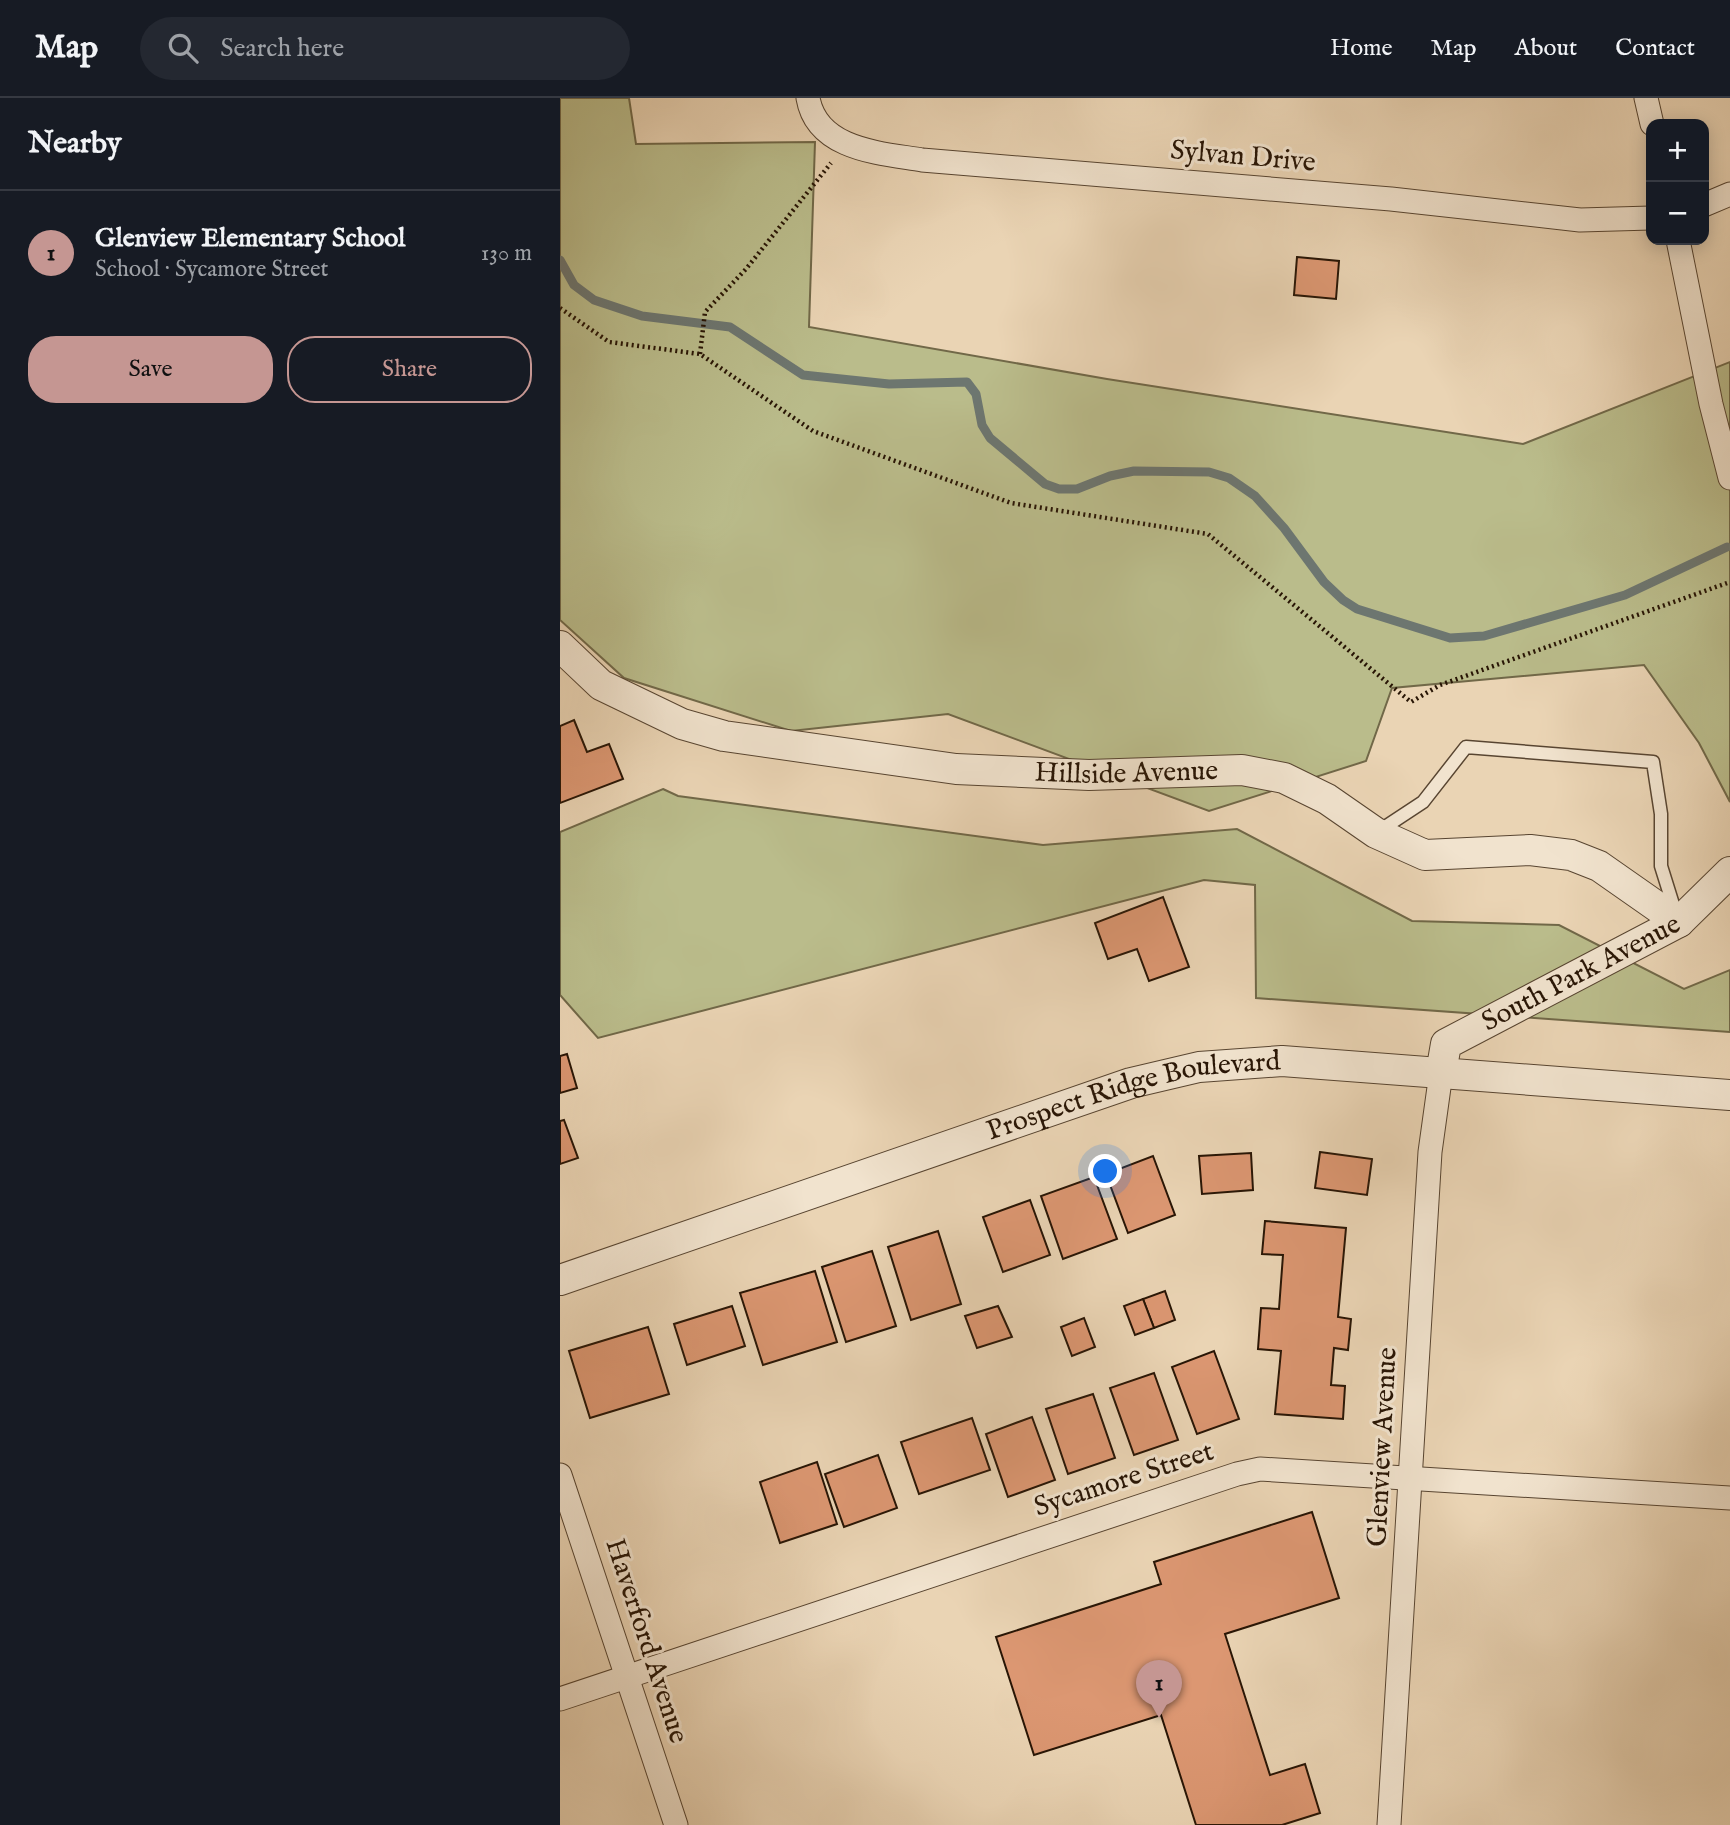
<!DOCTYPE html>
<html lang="en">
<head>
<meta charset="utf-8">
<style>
  body { margin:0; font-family:"IM FELL English",serif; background:#242831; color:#f1f3f6 }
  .controls { position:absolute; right:21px; top:21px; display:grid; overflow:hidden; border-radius:14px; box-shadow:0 4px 18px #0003 }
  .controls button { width:63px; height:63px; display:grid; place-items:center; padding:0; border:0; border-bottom:2px solid #363941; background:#171b24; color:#f1f3f6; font:35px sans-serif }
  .you { position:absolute; left:546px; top:1074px; width:24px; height:24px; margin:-18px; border:5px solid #fff; border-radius:50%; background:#1a73e8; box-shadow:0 0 0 10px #1a73e833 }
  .badge { display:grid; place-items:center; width:46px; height:46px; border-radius:50%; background:#c59692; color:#111; font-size:23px; font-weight:700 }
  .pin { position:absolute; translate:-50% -58px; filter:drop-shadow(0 2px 4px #0008) }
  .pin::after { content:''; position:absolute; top:37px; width:24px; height:21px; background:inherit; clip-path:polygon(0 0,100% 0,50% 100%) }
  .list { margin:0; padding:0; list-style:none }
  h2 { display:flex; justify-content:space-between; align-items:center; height:91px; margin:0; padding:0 28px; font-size:30px }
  h2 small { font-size:23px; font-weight:400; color:#9ea1a6 }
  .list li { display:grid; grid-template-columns:46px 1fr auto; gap:21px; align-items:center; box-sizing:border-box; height:126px; padding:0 28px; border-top:2px solid #363941 }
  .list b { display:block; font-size:26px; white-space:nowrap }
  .list p { margin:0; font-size:23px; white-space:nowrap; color:#9ea1a6 }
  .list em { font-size:23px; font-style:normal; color:#9ea1a6 }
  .actions { display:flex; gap:14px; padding:21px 28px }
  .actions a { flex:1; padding:16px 0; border:2px solid #c59692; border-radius:28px; text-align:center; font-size:24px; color:#c59692 }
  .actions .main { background:#c59692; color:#111 }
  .icon { flex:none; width:38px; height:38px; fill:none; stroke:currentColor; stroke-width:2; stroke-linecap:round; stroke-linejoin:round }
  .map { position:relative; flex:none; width:1170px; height:1727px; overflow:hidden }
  header { display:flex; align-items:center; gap:42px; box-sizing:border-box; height:98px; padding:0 35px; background:#171b24; border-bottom:2px solid #363941 }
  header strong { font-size:33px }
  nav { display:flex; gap:38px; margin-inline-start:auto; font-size:24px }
  .search { width:490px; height:63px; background:#242831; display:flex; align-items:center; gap:18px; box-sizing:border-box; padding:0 24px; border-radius:38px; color:#9ea1a6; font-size:26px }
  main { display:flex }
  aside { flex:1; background:#171b24 }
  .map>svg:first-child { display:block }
  .green { fill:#babc8b; stroke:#716848; stroke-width:2 }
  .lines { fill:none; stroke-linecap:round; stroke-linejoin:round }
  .stream { stroke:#6d7670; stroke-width:9 }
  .building { fill:#dc9772; stroke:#281505; stroke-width:2 }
  .service-casing { stroke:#584531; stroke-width:15 }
  .minor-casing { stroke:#584531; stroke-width:25 }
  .tertiary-casing { stroke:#584531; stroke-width:32 }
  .path { stroke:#281505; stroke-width:4.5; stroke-dasharray:2 3.5; stroke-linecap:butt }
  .service { stroke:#f1e3ce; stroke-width:12 }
  .minor { stroke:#f1e3ce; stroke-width:23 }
  .tertiary { stroke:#f1e3ce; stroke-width:30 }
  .labels { text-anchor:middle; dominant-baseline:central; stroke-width:6; stroke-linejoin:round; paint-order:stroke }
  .street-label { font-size:28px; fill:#281505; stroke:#f1e3ce }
</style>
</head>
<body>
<header>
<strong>Map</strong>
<div class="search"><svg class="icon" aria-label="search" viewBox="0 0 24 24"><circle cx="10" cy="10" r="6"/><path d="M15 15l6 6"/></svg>Search here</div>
<nav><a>Home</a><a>Map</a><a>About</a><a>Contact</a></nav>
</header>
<main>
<aside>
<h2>Nearby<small></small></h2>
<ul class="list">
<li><span class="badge">1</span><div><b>Glenview Elementary School</b><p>School · Sycamore Street</p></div><em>130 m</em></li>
</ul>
<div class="actions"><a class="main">Save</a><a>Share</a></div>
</aside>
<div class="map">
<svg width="1170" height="1727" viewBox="0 0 1170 1727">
  <rect width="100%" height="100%" fill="#ead4b4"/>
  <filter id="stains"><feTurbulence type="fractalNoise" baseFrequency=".00286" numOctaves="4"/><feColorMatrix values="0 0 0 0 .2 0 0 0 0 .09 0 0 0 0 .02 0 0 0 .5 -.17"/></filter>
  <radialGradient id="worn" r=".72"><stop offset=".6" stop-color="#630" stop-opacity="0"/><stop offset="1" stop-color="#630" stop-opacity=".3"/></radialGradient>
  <g class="green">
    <path d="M 0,0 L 69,0 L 76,46 L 255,44 L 249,229 L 547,281 L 963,346 L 1170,264 L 1170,704 L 1139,645 L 1084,567 L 832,590 L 806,663 L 649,713 L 388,616 L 231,633 L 64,580 L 0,522 Z"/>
    <path d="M 103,691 L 118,698 L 483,747 L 677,731 L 852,823 L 999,827 L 1124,891 L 1170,872 L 1170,934 L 696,900 L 695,787 L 644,782 L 38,940 L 0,897 L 0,734 Z"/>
  </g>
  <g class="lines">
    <path class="stream" d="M 0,162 L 14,187 L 34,202 L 82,218 L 170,229 L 243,277 L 329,286 L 407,284 L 416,296 L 422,327 L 430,340 L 485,386 L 499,391 L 517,391 L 550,378 L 574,373 L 649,374 L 669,380 L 695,398 L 724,430 L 764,484 L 783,502 L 797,511 L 890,540 L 924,538 L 1065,497 L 1167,449"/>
  </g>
  <g class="building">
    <path d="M 737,159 L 779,163 L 776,201 L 734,197 Z"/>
    <path d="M 14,622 L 27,654 L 49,646 L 63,681 L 0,705 L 0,628 Z"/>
    <path d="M 603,799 L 629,869 L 589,883 L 577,851 L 548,861 L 535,825 Z"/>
    <path d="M 7,956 L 17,990 L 0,995 L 0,958 Z"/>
    <path d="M 4,1022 L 18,1060 L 0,1066 L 0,1023 Z"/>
    <path d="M 760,1054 L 812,1061 L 807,1097 L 755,1090 Z"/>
    <path d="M 691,1055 L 693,1092 L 642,1096 L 639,1058 Z"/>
    <path d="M 593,1058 L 615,1117 L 568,1135 L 546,1076 Z"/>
    <path d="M 534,1079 L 557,1141 L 503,1161 L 481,1098 Z"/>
    <path d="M 470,1102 L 490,1157 L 443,1174 L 423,1119 Z"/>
    <path d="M 705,1123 L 786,1130 L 778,1219 L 791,1221 L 788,1252 L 774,1250 L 771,1287 L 785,1288 L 783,1321 L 715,1316 L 721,1253 L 698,1251 L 701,1210 L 719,1211 L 723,1157 L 702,1156 Z"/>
    <path d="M 378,1133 L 401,1206 L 351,1222 L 328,1149 Z"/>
    <path d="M 312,1153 L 336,1228 L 286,1244 L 262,1169 Z"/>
    <path d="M 255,1173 L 277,1244 L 203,1267 L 180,1195 Z"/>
    <path d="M 605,1193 L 615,1222 L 594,1230 L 583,1201 Z"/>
    <path d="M 583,1201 L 594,1230 L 575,1237 L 564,1208 Z"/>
    <path d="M 172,1208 L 185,1248 L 127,1267 L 114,1226 Z"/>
    <path d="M 438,1208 L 452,1239 L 417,1250 L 405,1218 Z"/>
    <path d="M 524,1220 L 535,1249 L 512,1258 L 501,1229 Z"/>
    <path d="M 88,1229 L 109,1296 L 30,1320 L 9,1253 Z"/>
    <path d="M 654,1253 L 679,1321 L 637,1336 L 612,1269 Z"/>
    <path d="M 594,1275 L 618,1342 L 574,1357 L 550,1290 Z"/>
    <path d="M 533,1296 L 555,1360 L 508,1376 L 486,1311 Z"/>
    <path d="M 472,1319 L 495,1382 L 448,1399 L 426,1336 Z"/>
    <path d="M 412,1320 L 430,1372 L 359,1396 L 341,1344 Z"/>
    <path d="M 318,1357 L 337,1410 L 284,1429 L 265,1376 Z"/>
    <path d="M 257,1364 L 277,1426 L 220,1445 L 200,1384 Z"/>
    <path d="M 752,1414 L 779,1500 L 665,1536 L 710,1677 L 745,1666 L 760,1715 L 722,1727 L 636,1727 L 601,1617 L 474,1657 L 436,1539 L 601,1486 L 594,1464 Z"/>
  </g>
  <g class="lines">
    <defs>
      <path id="service" d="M 819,733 L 863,704 L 906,649 L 1093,664 L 1101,716 L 1101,768 L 1116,816"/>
      <g id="minor">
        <path d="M 248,0 C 257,52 320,55 362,62 L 831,101 L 1020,122 L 1091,120"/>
        <path d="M 1086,0 L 1092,26"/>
        <path d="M 1144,107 L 1170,96"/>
        <path d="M 1118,142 L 1151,306 L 1170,380"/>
        <path d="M 0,1377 L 116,1727"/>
        <path d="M 0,1601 L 677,1376 L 700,1371 L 1170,1400"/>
        <path d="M 829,1727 L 870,1054 L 881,975"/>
      </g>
      <g id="tertiary">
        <path id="s1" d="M 0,548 L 41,587 L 122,626 L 164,638 L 396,671 L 529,677 L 682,672 L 724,680 L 767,701 L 816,735 L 865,757 L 970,752 L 1011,757 L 1039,768 L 1119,824"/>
        <path id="s2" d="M 881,975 L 886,946 L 1119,824 L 1170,774"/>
        <path id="s3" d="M 0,1182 L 571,985 L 639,969 L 722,963 L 1170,997"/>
      </g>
    </defs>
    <use href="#service" class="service-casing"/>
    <use href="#minor" class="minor-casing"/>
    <use href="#tertiary" class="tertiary-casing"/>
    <g class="path">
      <path d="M 0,210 L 49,244 L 140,256 L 253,333 L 451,405 L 648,436 L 851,604 L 880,587 L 1170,484"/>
      <path d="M 140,256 L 145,214 L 186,171 L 271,65"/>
    </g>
    <use href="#service" class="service"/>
    <use href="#minor" class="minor"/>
    <use href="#tertiary" class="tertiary"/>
  </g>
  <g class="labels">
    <g class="street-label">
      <text transform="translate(683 59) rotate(5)">Sylvan Drive</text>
      <text stroke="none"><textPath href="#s1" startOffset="595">Hillside Avenue</textPath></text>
      <text stroke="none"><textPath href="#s2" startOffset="182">South Park Avenue</textPath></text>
      <text stroke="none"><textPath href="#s3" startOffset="604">Prospect Ridge Boulevard</textPath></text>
      <text transform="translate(823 1349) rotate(-87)">Glenview Avenue</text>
      <text transform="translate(564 1382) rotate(-18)">Sycamore Street</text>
      <text transform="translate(86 1543) rotate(72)">Haverford Avenue</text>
    </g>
  </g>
  <rect width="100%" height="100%" filter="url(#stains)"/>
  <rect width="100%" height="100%" fill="url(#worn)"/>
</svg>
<div class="controls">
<button>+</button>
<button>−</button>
</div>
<div class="you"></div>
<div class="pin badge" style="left:599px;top:1620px">1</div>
</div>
</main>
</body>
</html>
